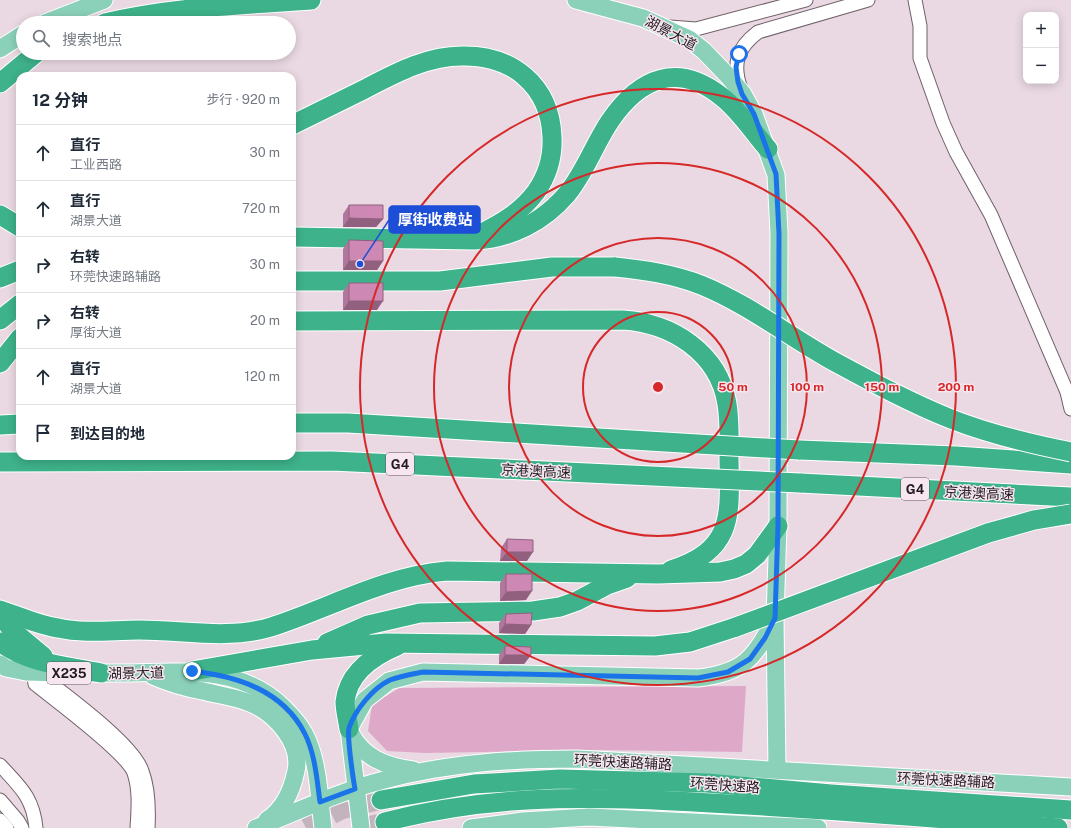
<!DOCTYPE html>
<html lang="zh">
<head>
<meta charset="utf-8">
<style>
  body { margin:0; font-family:"Public Sans","Noto Sans SC",sans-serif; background:#f2f2f3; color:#1f2937 }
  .controls { position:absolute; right:12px; top:12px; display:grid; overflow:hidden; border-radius:8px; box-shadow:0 2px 10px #0003 }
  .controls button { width:36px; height:36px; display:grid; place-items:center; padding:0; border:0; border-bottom:1px solid #e0e1e3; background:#fff; color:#1f2937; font:20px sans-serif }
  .stop { position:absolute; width:12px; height:12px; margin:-9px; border:3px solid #1a73e8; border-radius:50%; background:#fff }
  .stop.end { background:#1a73e8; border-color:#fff; box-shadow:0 1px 4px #0008 }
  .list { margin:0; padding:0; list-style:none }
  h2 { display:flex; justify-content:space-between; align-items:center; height:52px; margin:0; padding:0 16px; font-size:17px }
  h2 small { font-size:13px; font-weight:400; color:#747a83 }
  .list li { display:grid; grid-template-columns:26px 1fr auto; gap:12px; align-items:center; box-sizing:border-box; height:56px; padding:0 16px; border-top:1px solid #e0e1e3 }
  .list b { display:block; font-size:15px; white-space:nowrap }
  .list p { margin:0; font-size:13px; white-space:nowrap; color:#747a83 }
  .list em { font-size:13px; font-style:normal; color:#747a83 }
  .icon { flex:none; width:22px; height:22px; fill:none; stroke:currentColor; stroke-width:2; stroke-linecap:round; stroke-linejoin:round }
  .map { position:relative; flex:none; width:1071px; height:828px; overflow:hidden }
  .search { position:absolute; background:#fff; box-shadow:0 2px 10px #0003; left:16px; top:16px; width:280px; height:44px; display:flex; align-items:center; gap:10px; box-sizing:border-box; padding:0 14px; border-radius:22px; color:#747a83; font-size:15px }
  .panel { position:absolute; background:#fff; box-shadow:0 2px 10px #0003; left:16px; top:72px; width:280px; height:388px; border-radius:12px }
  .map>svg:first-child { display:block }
  .green { fill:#dea9c9 }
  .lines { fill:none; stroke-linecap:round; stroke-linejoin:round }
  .highway-tunnel { stroke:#c2b3bc; stroke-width:19; stroke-dasharray:19 10; stroke-linecap:butt }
  .minor-casing { stroke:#6f6169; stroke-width:15 }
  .major-casing { stroke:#fff; stroke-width:19 }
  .highway-casing { stroke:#fff; stroke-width:21 }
  .minor { stroke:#fff; stroke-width:13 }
  .major { stroke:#8bd1b9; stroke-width:17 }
  .highway { stroke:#3eb28a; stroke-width:19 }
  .highway-bridge-casing { stroke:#fff; stroke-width:21; stroke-linecap:butt }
  .highway-bridge { stroke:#3eb28a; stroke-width:19 }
  .wall { fill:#b0769b }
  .shaded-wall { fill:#90607e }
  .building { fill:#cd89b4; stroke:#90607e }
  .route { stroke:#1a73e8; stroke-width:5 }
  .ring { fill:none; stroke:#d62828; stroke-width:2 }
  .labels { text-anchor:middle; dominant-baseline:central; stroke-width:3; stroke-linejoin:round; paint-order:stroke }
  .shield { fill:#f7e6f0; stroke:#61585e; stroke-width:1 }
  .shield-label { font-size:13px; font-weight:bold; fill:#211b1f }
  .street-label { font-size:14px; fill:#211b1f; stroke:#f7e6f0 }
  .centre { fill:#d62828; stroke:#f7e6f0; stroke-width:2 }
  .ring-label { font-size:12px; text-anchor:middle; font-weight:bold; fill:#d62828; stroke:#f7e6f0; stroke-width:3; stroke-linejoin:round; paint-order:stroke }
  .leader { fill:none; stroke:#1d4ed8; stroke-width:1.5 }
  .callout-dot { fill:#1d4ed8; stroke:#f7e6f0; stroke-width:1.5 }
  .callout { fill:#1d4ed8; stroke:#1d4ed8; stroke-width:1.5 }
  .callout-label { font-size:15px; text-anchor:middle; font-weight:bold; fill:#fff }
</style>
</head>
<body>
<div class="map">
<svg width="1071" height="828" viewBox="0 0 1071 828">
  <rect width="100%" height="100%" fill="#ead9e3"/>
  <path class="green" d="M 746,686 L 742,752 L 599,750 L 425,753 L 387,751 L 368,731 L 372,705 L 399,688 Z"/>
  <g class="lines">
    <g class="highway-tunnel">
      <path d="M 306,828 L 341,810 L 381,800"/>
      <path d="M 360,828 L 385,822"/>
    </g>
    <defs>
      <g id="minor">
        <path d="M 915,0 L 920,26 L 920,58 L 943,123 L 956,152 L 991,215 L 1067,392 L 1071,409"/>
        <path d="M 670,27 L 696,29 L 806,0"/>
        <path d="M 741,89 C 732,64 737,48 758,32 L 868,0"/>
        <path d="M 0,765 C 20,787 33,797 36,828"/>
        <path d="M 0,800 L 18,821 L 22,828"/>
        <path d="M 0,820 L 7,828"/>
        <path d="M 137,828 C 138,810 140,791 134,773 C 127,753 55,700 35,684 L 34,677 L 36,672 C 61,692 133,743 142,771 C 149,789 149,809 148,828"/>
      </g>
      <g id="major">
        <path d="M 576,0 L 643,18 L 689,39 L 704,51 L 729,77 L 743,94 L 754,114 L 776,175 L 779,233 L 778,526 L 775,618 L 777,770"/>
        <path d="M 45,23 L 104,0"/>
        <path d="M 0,49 L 23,34"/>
        <path d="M 0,664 L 6,668 L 26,672 C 59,673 92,673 126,673 C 181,672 240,665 283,707 C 291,715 299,723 304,733 C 319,760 319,798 323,828"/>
        <path d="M 153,676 C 169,683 185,688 203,691 C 218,695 235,697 250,703 C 275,713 302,743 296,771 C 292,790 284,809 267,820"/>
        <path d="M 350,732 C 363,758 385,766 413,770"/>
        <path d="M 256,828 C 298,811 341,791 384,780 C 448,763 512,759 577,759 L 1071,787"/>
        <path d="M 361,828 L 349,729 L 365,700 L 389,681 L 423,672 L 698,678 C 743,673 754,659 774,620"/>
        <path d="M 471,828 L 523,821 L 589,817 L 818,828"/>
      </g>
      <g id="highway">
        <path d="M 105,23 C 172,7 242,5 311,0"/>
        <path d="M 0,83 L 36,53"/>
        <path d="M 292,125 C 316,113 339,102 363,90 C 394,74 426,56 462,56 C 513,55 550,86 552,137 C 553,157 547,176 536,192 C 521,212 501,224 478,235"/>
        <path d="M 0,215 L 20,227"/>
        <path d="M 292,237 L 475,240 C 511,238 543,222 567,194 C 585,172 594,145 610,121 C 640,77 678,62 722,97 C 740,111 753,132 768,149"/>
        <path d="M 0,278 L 20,270"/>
        <path d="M 292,281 L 440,281 L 552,267 L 615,267"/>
        <path d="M 0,320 L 20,304"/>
        <path d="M 292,321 L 623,320 C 672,323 719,353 727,404 C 730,422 729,441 729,459 C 730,516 734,550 671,570"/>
        <path d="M 0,363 L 20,338"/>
        <path d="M 0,425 L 20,424"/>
        <path d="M 799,450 L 956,456 L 1071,464"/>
        <path d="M 800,483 L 1071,497"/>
        <path d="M 0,610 C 19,616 38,625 58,628 C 85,634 112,630 139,630 C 183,630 228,640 271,627 C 330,608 385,576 447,571 L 658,574 L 720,572 L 734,569 L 746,564 L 757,555 L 778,526"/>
        <path d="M 0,615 L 13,631 L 43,656"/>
        <path d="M 0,642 C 28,664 68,666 101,673"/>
        <path d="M 327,643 L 368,625 L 420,613 L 533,611 L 560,607 L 577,601 L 607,585 L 627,578"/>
        <path d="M 192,671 L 312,650 L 386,643 L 655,646 L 690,642 L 736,627"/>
        <path d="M 349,729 C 348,721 345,710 345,702 C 348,673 373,656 397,646"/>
        <path d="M 381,800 L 474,784 L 560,779 L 707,783 L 831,794 L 1071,810"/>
        <path d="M 385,822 C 501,791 611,797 729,804 C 839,810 949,819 1058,828"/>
      </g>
    </defs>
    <use href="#minor" class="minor-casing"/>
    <use href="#major" class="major-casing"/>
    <use href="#highway" class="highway-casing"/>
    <use href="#minor" class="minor"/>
    <use href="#major" class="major"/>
    <use href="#highway" class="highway"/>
    <defs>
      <g id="highway-bridge">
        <path d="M 615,267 C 644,270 673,274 701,285 C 748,304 790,337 835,362 C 872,382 911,403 951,419 C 989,434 1031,444 1071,452"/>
        <path d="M 292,423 L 348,423 L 799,450"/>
        <path d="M 0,462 L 332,461 L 800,483"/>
        <path d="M 736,627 L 988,533 L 1034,520 L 1071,514"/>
      </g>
    </defs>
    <use href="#highway-bridge" class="highway-bridge-casing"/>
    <use href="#highway-bridge" class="highway-bridge"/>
  </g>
  <g class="wall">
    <path d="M 349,205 L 383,219 L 376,227 L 343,227 L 343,214 Z"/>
    <path d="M 349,240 L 383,261 L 377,270 L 343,270 L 343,249 Z"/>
    <path d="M 349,283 L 377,310 L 343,310 L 343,292 Z"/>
    <path d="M 507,539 L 527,561 L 500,561 L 501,548 Z"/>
    <path d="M 506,574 L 526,600 L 500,601 L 500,583 Z"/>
    <path d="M 506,614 L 531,625 L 525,634 L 499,633 L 499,623 Z"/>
    <path d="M 505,646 L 531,655 L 524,664 L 499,664 L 499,655 Z"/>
  </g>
  <g class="shaded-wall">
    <path d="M 349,218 L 383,219 L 376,227 L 343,227 Z"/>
    <path d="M 349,261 L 383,261 L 377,270 L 343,270 Z"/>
    <path d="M 349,301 L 383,301 L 377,310 L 343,310 Z"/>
    <path d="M 507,552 L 533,552 L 527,561 L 500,561 Z"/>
    <path d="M 532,591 L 526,600 L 500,601 L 506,592 Z"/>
    <path d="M 505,624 L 531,625 L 525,634 L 499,633 Z"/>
    <path d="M 505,655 L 531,655 L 524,664 L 499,664 Z"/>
  </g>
  <g class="building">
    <path d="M 349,205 L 383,205 L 383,219 L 349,218 Z"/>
    <path d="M 349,240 L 383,241 L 383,261 L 349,261 Z"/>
    <rect x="349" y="283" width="34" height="18"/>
    <path d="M 507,539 L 533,540 L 533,552 L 507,552 Z"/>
    <path d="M 506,574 L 532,574 L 532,591 L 506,592 Z"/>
    <path d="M 532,613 L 531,625 L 505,624 L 506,614 Z"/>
    <path d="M 505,646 L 531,647 L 531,655 L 505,655 Z"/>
  </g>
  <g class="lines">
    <path class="route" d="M 192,671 C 236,676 283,690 305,734 C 315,754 317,780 320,802 L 355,789 C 353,778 347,737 349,728 C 355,710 373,688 390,680 C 401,676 412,674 423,672 L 698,678 L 728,672 L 750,659 L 765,638 L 775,618 L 778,526 L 779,234 L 776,174 L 754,114 L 742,94 L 738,82 L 736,67 L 739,54"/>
  </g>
  <g class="ring">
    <circle cx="658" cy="387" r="75"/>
    <circle cx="658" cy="387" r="149"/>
    <circle cx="658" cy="387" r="224"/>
    <circle cx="658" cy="387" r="298"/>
  </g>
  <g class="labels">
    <g class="shield">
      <rect x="386" y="453" width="28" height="22" rx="3"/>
      <rect x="901" y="478" width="28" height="22" rx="3"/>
      <rect x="47" y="662" width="44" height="22" rx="3"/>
    </g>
    <g class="shield-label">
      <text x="400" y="464">G4</text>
      <text x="915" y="489">G4</text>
      <text x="69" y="673">X235</text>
    </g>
    <g class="street-label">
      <text transform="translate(671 33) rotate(28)">湖景大道</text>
      <text transform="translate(536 471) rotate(3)">京港澳高速</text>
      <text transform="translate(979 493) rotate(3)">京港澳高速</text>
      <text transform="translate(136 673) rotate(-1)">湖景大道</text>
      <text transform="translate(623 762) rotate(3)">环莞快速路辅路</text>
      <text transform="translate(946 780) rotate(3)">环莞快速路辅路</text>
      <text transform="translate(725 785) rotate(4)">环莞快速路</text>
    </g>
  </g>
  <circle cx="658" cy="387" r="6" class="centre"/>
  <g class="ring-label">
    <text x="733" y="391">50 m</text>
    <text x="807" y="391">100 m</text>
    <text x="882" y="391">150 m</text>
    <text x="956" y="391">200 m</text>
  </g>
  <path class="leader" d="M360 264L389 220"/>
  <circle class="callout-dot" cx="360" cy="264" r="4"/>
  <rect class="callout" x="389" y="206" width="91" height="27" rx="4"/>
  <g class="callout-label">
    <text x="435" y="225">厚街收费站</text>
  </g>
</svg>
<div class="controls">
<button>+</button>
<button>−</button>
</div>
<div class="stop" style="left:739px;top:54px"></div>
<div class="stop end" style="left:192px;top:671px"></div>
<div class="search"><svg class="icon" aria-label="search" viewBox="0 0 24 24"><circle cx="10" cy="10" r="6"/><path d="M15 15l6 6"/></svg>搜索地点</div>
<section class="panel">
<h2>12 分钟<small>步行 · 920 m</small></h2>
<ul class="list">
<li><svg class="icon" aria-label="ahead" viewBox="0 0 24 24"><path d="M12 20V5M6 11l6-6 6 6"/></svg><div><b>直行</b><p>工业西路</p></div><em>30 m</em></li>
<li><svg class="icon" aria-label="ahead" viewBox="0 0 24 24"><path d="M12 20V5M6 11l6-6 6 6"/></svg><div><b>直行</b><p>湖景大道</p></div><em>720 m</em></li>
<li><svg class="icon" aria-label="right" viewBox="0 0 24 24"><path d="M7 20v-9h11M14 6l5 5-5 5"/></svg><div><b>右转</b><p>环莞快速路辅路</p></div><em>30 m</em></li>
<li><svg class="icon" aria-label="right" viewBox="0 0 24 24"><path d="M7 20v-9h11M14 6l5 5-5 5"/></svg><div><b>右转</b><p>厚街大道</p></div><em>20 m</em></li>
<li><svg class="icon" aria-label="ahead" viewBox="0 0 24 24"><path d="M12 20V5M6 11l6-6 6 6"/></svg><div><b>直行</b><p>湖景大道</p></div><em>120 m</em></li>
<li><svg class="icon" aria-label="arrive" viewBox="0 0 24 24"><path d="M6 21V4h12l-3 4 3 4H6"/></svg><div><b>到达目的地</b></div></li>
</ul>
</section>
</div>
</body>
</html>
